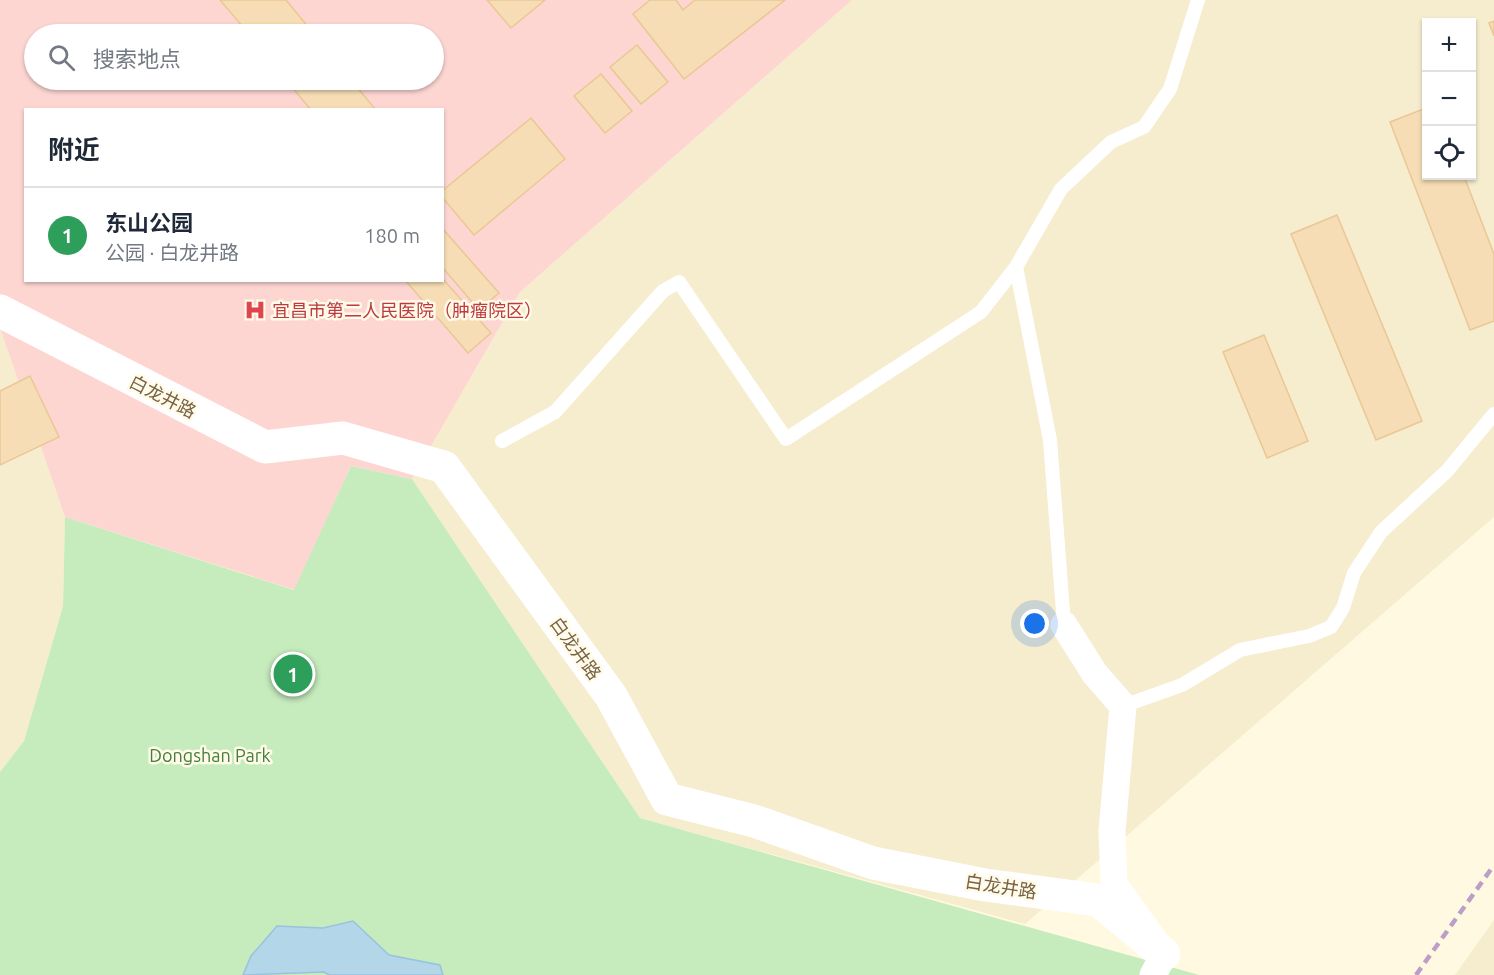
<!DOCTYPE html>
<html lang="zh">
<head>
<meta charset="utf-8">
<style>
  body { margin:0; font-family:Ubuntu,"Noto Sans SC",sans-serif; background:#f6f6f7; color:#1f2937 }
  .controls { position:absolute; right:18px; top:18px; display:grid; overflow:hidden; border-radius:0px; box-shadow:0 2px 4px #0004 }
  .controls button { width:54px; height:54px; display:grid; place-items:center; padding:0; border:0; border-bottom:2px solid #e0e1e3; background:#fff; color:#1f2937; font:30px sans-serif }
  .you { position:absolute; left:1035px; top:624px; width:21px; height:21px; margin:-15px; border:4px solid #fff; border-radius:50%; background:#1a73e8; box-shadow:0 0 0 9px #1a73e833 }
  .badge { display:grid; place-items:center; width:39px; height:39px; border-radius:50%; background:#7c3aed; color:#fff; font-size:20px; font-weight:700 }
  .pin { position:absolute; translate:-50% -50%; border:3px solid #fff; box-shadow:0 2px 6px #0006 }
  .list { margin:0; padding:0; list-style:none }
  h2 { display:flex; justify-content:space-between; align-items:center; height:78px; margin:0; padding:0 24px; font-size:26px }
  h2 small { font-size:20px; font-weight:400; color:#747a83 }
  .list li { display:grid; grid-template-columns:39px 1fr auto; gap:18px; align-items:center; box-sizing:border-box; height:96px; padding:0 24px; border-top:2px solid #e0e1e3 }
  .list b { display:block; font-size:22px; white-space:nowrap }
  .list p { margin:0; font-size:20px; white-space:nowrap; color:#747a83 }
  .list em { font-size:20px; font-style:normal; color:#747a83 }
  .icon { flex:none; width:33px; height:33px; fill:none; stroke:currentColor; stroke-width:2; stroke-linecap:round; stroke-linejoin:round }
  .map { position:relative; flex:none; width:1494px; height:975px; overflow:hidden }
  .search { position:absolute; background:#fff; box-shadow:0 2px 4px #0004; left:24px; top:24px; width:420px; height:66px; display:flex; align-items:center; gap:15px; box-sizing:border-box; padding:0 21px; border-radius:33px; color:#747a83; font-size:22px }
  .panel { position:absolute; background:#fff; box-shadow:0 2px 4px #0004; left:24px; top:108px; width:420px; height:174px; border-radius:0px }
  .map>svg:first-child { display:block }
  .residential { fill:#f6ecce; fill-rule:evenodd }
  .medical { fill:#fdd6d2; fill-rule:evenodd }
  .green { fill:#c6ecbe }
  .water { fill:#b3d6e9; stroke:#98c3dc; stroke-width:1.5 }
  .building { fill:#f6ddb5; stroke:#eac794; stroke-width:1.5 }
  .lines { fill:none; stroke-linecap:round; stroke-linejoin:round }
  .service { stroke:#fff; stroke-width:14 }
  .minor { stroke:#fff; stroke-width:27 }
  .tertiary { stroke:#fff; stroke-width:33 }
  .rail { stroke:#bd9ec8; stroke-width:4.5; stroke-dasharray:9 6; stroke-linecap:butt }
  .labels { text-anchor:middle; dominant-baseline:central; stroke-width:5; stroke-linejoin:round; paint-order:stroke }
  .health-label { font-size:18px; fill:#be3a42; stroke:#fffbe8; text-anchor:start }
  .street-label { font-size:18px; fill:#776245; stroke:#fffbe8 }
  .park-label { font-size:18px; fill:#427e3c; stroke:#fffbe8 }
</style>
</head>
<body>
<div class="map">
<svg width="1494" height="975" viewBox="0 0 1494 975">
  <rect width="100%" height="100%" fill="#fef9e0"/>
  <g class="residential">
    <path d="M 852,0 L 1494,0 L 1494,517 L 1025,924 L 640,818 L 412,479 L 520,292 ZM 1426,22 L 1472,22 L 1472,176 L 1426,176 Z"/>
    <path d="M 0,328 L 65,517 L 63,606 L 24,741 L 0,772 Z"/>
    <path d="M 1494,920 L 1494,975 L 1455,975 Z"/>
  </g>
  <path class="medical" d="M 0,0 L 852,0 L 520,292 L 412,479 L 351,466 L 295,590 L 65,517 L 0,328 ZM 34,34 L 434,34 L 434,80 L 34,80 ZM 26,110 L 442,110 L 442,280 L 26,280 Z"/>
  <path class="green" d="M 351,466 L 412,479 L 640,818 L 1199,975 L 0,975 L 0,772 L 24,741 L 63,606 L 65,517 L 294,590 Z"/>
  <path class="water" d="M 353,921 L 389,955 L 440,965 L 443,975 L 329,975 L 324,972 L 243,975 L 251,956 L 277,926 L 323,928 Z"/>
  <g class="building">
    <path d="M 220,0 L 286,0 L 314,34 L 249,34 Z"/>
    <path d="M 487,0 L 545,0 L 511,28 Z"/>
    <path d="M 650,0 L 676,0 L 683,10 L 695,0 L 785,0 L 684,79 L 633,14 Z"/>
    <path d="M 1494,21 L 1494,36 L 1489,23 Z"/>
    <path d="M 637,45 L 668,82 L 641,104 L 610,67 Z"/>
    <path d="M 601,74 L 632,111 L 605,133 L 574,96 Z"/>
    <path d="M 286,80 L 351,80 L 376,110 L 311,110 Z"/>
    <path d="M 1426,108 L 1426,176 L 1464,176 L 1494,254 L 1494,321 L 1470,330 L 1390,122 Z"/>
    <path d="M 531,118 L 565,159 L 474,235 L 442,197 L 442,191 Z"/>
    <path d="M 1337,215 L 1422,421 L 1376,440 L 1291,234 Z"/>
    <path d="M 442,228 L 499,293 L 479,310 L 442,267 Z"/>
    <path d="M 442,278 L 491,333 L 468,353 L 405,280 Z"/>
    <path d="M 1264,335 L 1308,441 L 1267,458 L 1223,352 Z"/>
    <path d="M 30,376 L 59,437 L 0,465 L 0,391 Z"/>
  </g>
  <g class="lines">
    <g class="service">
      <path d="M 1016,267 L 1050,440 L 1064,625"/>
      <path d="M 502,441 L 555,412 L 663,291 L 679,282 L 786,439 L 981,312 L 1016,267 L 1061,189 L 1111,142 L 1144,127 L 1170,89 L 1198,0"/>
      <path d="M 1123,706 L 1182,685 L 1240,650 L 1309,636 L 1331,627 L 1343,608 L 1354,573 L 1381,532 L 1447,471 L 1494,414"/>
    </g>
    <path class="minor" d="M 1064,625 L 1095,674 L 1123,706 L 1112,831 L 1114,884 L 1164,954 L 1153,975"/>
    <path class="tertiary" d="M 0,311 L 265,447 L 343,438 L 444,467 L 611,696 L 667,799 L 754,821 L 873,863 L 985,885 L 1098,900 L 1164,954"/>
    <path class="rail" d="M 1416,975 L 1494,865"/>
  </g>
  <defs>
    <symbol id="hospital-bare" viewBox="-9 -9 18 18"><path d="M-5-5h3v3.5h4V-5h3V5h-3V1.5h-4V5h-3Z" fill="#e0444e" stroke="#fffbe8" stroke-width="2.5" paint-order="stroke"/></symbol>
  </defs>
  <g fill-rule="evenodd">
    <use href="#hospital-bare" x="240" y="295" width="30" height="30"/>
  </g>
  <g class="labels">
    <g class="health-label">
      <text x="272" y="310">宜昌市第二人民医院（肿瘤院区）</text>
    </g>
    <g class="street-label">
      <text transform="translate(163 396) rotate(27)">白龙井路</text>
      <text transform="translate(576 648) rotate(54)">白龙井路</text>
      <text transform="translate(1001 886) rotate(9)">白龙井路</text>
    </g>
    <g class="park-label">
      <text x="210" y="755">Dongshan Park</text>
    </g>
  </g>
</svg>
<div class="controls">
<button>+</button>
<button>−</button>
<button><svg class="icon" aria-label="locate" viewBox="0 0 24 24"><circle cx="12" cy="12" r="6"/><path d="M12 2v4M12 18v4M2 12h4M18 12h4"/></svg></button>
</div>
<div class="you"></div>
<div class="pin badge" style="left:293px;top:674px;background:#2e9e5b">1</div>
<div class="search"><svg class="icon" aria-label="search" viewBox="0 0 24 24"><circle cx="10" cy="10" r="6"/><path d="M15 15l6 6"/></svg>搜索地点</div>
<section class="panel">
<h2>附近<small></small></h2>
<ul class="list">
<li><span class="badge" style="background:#2e9e5b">1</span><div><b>东山公园</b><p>公园 · 白龙井路</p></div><em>180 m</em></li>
</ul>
</section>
</div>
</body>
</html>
